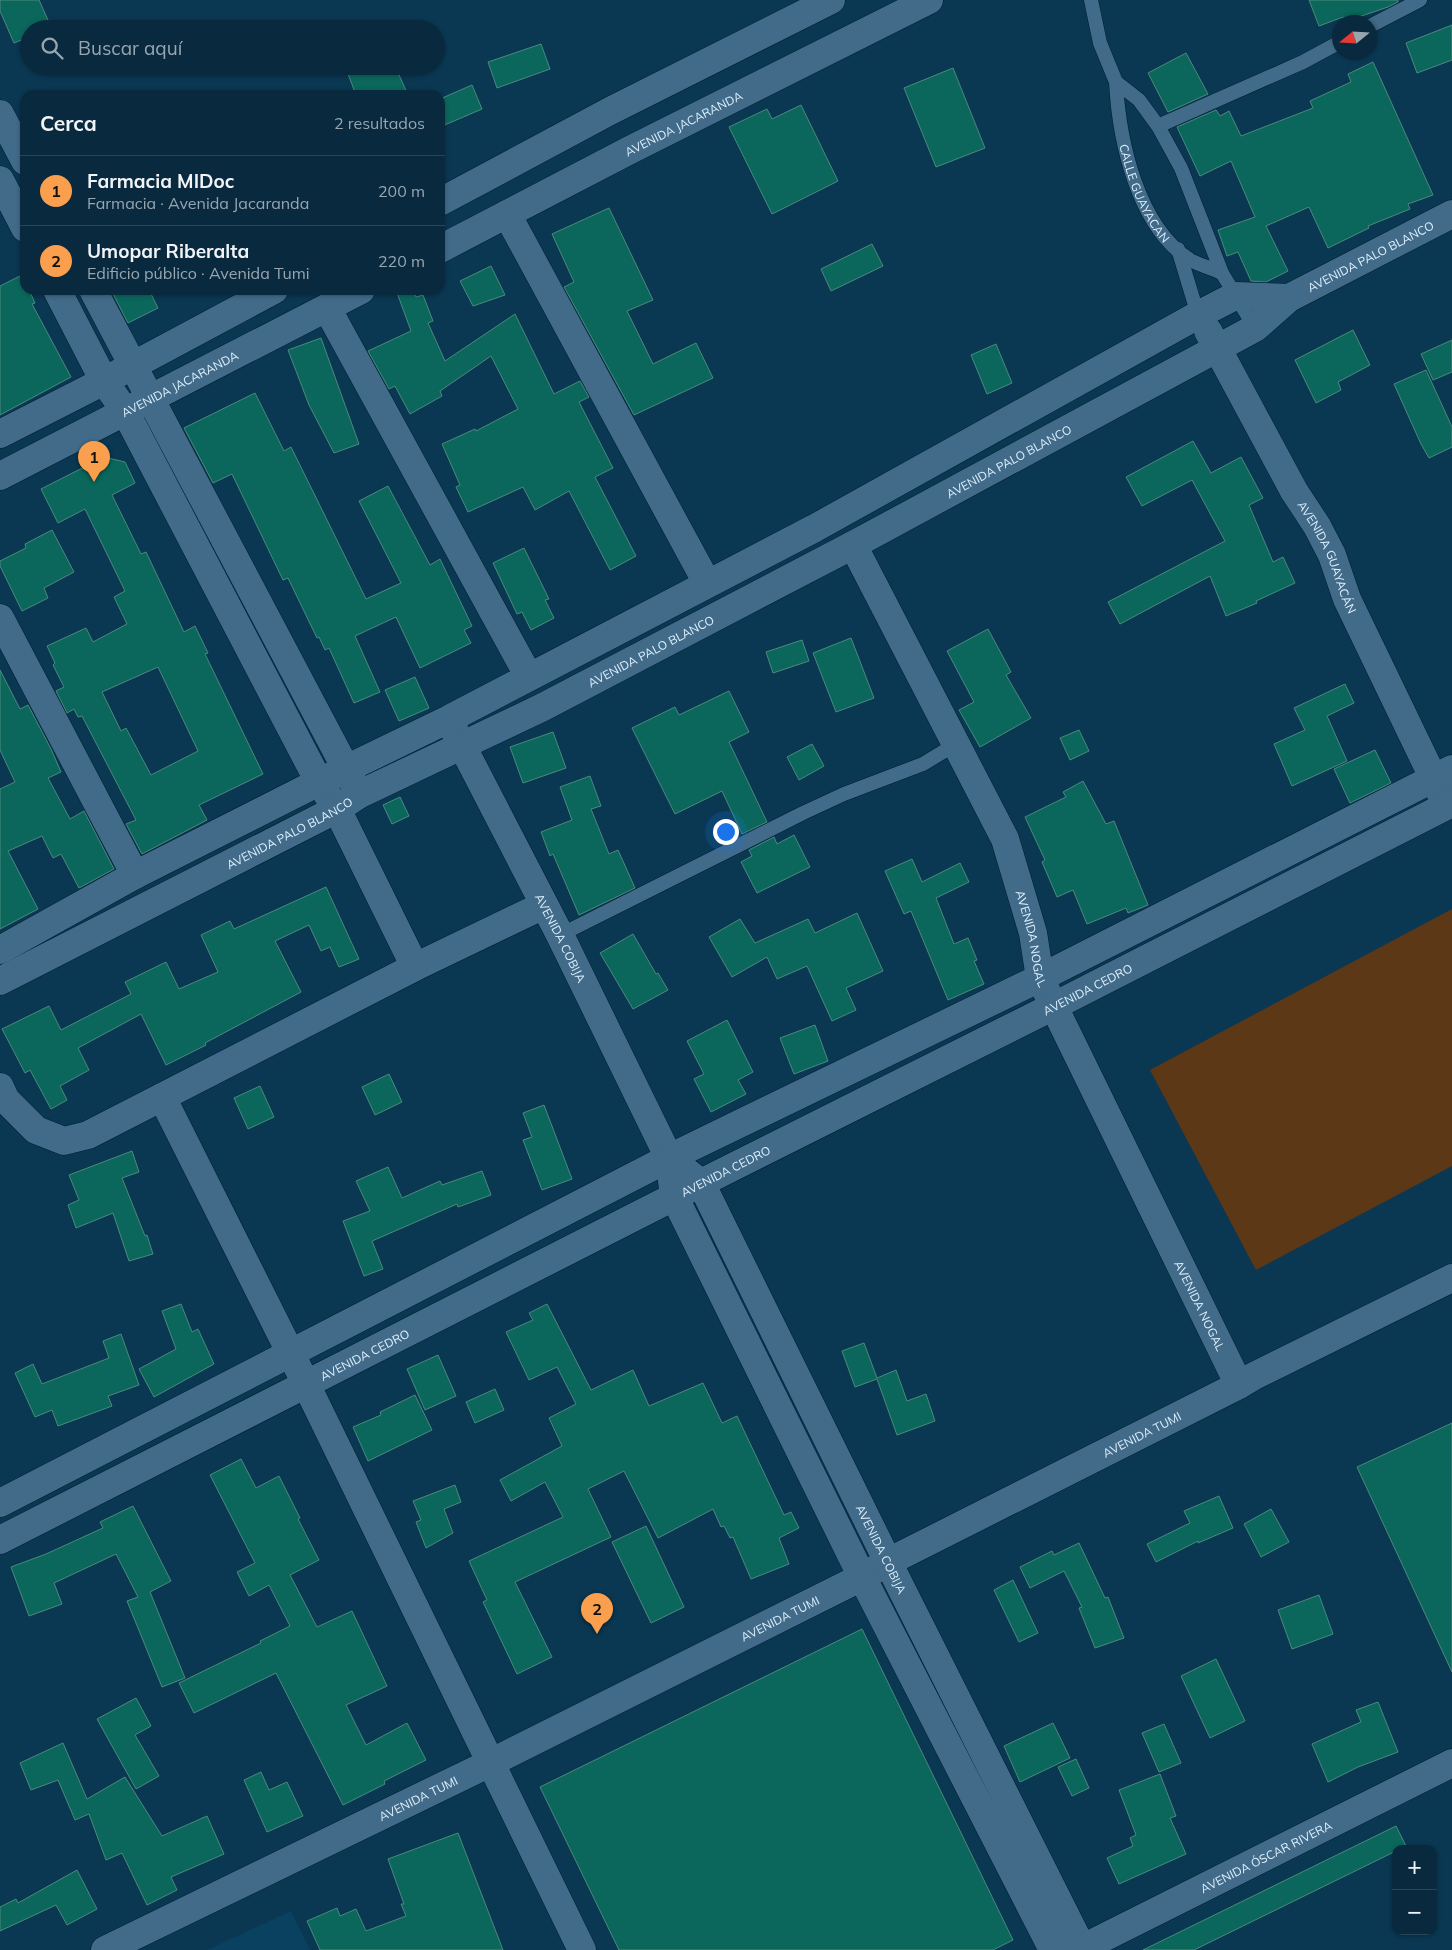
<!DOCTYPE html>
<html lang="es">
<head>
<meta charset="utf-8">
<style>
  body { margin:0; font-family:Mulish,sans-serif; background:#163549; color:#f1f3f6 }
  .controls { position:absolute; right:15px; bottom:15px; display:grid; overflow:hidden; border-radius:10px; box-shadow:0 1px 4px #0004 }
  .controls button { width:45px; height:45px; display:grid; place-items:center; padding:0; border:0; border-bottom:1px solid #294558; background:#08293e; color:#f1f3f6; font:25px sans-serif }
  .compass { position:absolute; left:1332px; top:15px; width:45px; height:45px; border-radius:50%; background:#08293e; box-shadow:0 1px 4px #0004; rotate:252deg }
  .you { position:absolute; left:725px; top:831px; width:18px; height:18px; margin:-12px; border:4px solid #fff; border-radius:50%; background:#1a73e8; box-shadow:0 0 0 8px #1a73e833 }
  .badge { display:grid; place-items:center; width:32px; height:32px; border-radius:50%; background:#f99f4d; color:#111; font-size:16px; font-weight:700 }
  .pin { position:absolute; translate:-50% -41px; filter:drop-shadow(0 1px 2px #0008) }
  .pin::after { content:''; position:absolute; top:26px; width:18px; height:15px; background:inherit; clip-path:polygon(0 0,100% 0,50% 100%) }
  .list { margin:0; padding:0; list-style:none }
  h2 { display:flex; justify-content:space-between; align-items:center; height:65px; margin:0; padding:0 20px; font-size:21px }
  h2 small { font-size:16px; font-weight:400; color:#98a6b0 }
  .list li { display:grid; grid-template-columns:32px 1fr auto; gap:15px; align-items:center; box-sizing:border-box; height:70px; padding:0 20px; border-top:1px solid #294558 }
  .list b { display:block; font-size:19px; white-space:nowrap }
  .list p { margin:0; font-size:16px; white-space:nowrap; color:#98a6b0 }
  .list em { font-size:16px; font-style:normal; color:#98a6b0 }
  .icon { flex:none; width:28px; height:28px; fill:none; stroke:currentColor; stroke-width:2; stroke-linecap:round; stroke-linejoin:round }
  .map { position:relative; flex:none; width:1452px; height:1950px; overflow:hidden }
  .search { position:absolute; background:#08293e; box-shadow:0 1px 4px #0004; left:20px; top:20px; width:425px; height:55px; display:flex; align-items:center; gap:12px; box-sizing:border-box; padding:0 18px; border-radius:28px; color:#98a6b0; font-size:19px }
  .panel { position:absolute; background:#08293e; box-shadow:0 1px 4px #0004; left:20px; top:90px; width:425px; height:205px; border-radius:15px }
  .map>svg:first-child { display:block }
  .built { fill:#0a4161 }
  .green { fill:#5d3817 }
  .building { fill:#0b675b; stroke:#4c897e; fill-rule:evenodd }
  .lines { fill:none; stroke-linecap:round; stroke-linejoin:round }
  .lane-casing { stroke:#001e31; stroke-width:15 }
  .street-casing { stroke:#001e31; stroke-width:29 }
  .lane { stroke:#416b89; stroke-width:14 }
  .street { stroke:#416b89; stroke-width:28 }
  .labels { text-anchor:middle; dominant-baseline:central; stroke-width:5; stroke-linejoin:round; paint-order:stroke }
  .street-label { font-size:12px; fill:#def0fe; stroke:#0a3752 }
</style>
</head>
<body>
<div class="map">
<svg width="1452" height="1950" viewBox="0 0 1452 1950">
  <rect width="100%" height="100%" fill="#0a3752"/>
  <path class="built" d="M 291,1911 L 310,1950 L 207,1950 Z"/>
  <path class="green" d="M 1452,909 L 1452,1166 L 1256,1270 L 1150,1070 Z"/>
  <g class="building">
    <path d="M 0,0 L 39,0 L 52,29 L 29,29 L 29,37 L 14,43 L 0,11 Z"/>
    <path d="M 1309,0 L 1398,0 L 1398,2 L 1388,7 L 1344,22 L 1343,17 L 1319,26 Z"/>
    <path d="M 1452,25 L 1452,60 L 1417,73 L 1406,43 Z"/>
    <path d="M 541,44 L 550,69 L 497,88 L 488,62 Z"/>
    <path d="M 1186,53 L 1208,94 L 1168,112 L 1148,73 Z"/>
    <path d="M 1373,62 L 1433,195 L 1408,204 L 1410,209 L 1368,226 L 1369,228 L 1328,248 L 1309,207 L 1266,226 L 1288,271 L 1266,282 L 1251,281 L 1238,252 L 1227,256 L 1218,230 L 1255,217 L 1231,161 L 1200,176 L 1177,127 L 1216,110 L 1220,116 L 1229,111 L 1241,136 L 1313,108 L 1310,101 L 1351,82 L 1348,74 Z"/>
    <path d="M 345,66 L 395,66 L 408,95 L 356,95 Z"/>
    <path d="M 953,68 L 985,148 L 936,167 L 904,88 Z"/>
    <path d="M 472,85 L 482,109 L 440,127 L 440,99 Z"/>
    <path d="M 801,105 L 838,181 L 772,214 L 729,127 L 767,109 L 772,119 Z"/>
    <path d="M 609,208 L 653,300 L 627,311 L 653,364 L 696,343 L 713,378 L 634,415 L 564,287 L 574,282 L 552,234 Z"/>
    <path d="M 872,244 L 883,266 L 831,291 L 821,269 Z"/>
    <path d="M 491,266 L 505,295 L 473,306 L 460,281 Z"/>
    <path d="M 22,275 L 25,282 L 25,290 L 29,290 L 35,303 L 32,304 L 71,377 L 0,415 L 0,286 Z"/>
    <path d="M 111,290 L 149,290 L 158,308 L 128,323 Z"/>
    <path d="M 396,290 L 413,290 L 416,297 L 423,295 L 433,321 L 428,323 L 445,361 L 515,314 L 554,394 L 580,381 L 589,397 L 579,402 L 613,468 L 595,477 L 636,556 L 610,570 L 569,491 L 535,510 L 523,487 L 468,512 L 456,487 L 460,485 L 442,444 L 475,429 L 476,431 L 518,409 L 491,356 L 440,391 L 442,396 L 410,414 L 395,386 L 389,389 L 368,351 L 411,331 Z"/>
    <path d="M 1353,330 L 1370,365 L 1338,382 L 1341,390 L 1316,403 L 1295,360 Z"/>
    <path d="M 321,338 L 359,444 L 334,453 L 309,405 L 288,350 Z"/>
    <path d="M 1452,340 L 1452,372 L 1433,380 L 1421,354 Z"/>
    <path d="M 996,344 L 1012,383 L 987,394 L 971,355 Z"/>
    <path d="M 1426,370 L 1452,427 L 1452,447 L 1429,458 L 1421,444 L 1394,384 Z"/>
    <path d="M 255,393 L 284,451 L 291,447 L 366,599 L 401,583 L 359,501 L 388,486 L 430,565 L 440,559 L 472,626 L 464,630 L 471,643 L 420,668 L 396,617 L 355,636 L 380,692 L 354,703 L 329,648 L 325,650 L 319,637 L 317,638 L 288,578 L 283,580 L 232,474 L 213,483 L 184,428 Z"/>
    <path d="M 1193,441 L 1211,473 L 1241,457 L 1263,498 L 1249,505 L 1273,562 L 1283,557 L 1295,583 L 1256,601 L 1257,603 L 1226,616 L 1210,576 L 1120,624 L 1108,602 L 1225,541 L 1192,480 L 1142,506 L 1126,477 Z"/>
    <path d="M 104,457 L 125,462 L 135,483 L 112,495 L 141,554 L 146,552 L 184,632 L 195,626 L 208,653 L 205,654 L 263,774 L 199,805 L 207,820 L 142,854 L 126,824 L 136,820 L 82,716 L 78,717 L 74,709 L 67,713 L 56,691 L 64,687 L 53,665 L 55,663 L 47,646 L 86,628 L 93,642 L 127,624 L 114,597 L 125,591 L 85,509 L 58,523 L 41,489 ZM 158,667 L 198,751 L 151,775 L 126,728 L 121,731 L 102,692 Z"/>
    <path d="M 52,530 L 74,572 L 44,588 L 48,598 L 22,611 L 0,566 L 0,561 L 26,548 L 25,544 Z"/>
    <path d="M 524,548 L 549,599 L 545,600 L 554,618 L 531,630 L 522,612 L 517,614 L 493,563 Z"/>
    <path d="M 988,629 L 1011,672 L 1006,675 L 1031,718 L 980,747 L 959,710 L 974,702 L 947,651 Z"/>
    <path d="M 851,638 L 874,698 L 836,712 L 813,653 Z"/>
    <path d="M 802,640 L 809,661 L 773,673 L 766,652 Z"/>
    <path d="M 0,670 L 20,709 L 28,705 L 51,749 L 61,772 L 48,778 L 70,819 L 84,811 L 114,869 L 79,888 L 61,854 L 53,858 L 42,836 L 8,851 L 38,909 L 0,929 L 0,789 L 15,782 L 0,750 Z"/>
    <path d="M 415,677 L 429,708 L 399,721 L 385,690 Z"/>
    <path d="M 1345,684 L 1354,703 L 1327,716 L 1347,761 L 1292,786 L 1274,744 L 1305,730 L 1294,708 Z"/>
    <path d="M 729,691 L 749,732 L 729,742 L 767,822 L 742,834 L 722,791 L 675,814 L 632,728 L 675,707 L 679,715 Z"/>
    <path d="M 1079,730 L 1089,751 L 1070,760 L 1060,738 Z"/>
    <path d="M 553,732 L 566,768 L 523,783 L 510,747 Z"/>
    <path d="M 812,744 L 824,766 L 799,780 L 787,757 Z"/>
    <path d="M 1375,750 L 1391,783 L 1350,803 L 1334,769 Z"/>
    <path d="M 590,776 L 601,806 L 591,809 L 609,854 L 618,850 L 635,888 L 579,915 L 553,854 L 550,856 L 541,832 L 572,820 L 560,787 Z"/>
    <path d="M 1083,781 L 1106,824 L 1114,821 L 1148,905 L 1128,913 L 1126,908 L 1087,924 L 1073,890 L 1057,897 L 1042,862 L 1045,860 L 1025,817 L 1066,797 L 1063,792 Z"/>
    <path d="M 400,797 L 409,816 L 392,824 L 383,805 Z"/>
    <path d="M 794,835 L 810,867 L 757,893 L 741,862 L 752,856 L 749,850 L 774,837 L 777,844 Z"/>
    <path d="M 912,859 L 922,882 L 960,863 L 969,882 L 936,898 L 954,944 L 968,938 L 977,960 L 974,961 L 984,984 L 948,1000 L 911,911 L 904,914 L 885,871 Z"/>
    <path d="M 326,887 L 359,959 L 339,967 L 330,947 L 321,951 L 309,925 L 275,941 L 301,992 L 205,1043 L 206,1045 L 166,1065 L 141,1014 L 78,1048 L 89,1070 L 60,1086 L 67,1100 L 51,1109 L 30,1070 L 25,1073 L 2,1029 L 49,1006 L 61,1030 L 131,994 L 125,982 L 166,962 L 179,989 L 218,972 L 201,935 L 230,921 L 234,929 Z"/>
    <path d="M 857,913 L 883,971 L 846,988 L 856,1010 L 832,1021 L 807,966 L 777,979 L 767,957 L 732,977 L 709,937 L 740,919 L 755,943 L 808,919 L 815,933 Z"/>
    <path d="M 633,934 L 656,974 L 658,973 L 668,990 L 633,1009 L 600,953 Z"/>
    <path d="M 727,1020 L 753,1072 L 738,1080 L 746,1094 L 711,1112 L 694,1079 L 704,1074 L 687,1041 Z"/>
    <path d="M 815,1025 L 828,1061 L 794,1074 L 780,1038 Z"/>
    <path d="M 389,1074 L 402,1102 L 375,1115 L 362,1087 Z"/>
    <path d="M 260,1086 L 274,1117 L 248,1129 L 234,1098 Z"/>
    <path d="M 544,1105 L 572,1179 L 542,1190 L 523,1140 L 532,1137 L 523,1113 Z"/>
    <path d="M 132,1151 L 139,1172 L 122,1178 L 145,1236 L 147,1235 L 153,1254 L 129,1261 L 113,1213 L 76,1228 L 68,1205 L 79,1200 L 69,1175 Z"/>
    <path d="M 388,1167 L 402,1198 L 440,1181 L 442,1185 L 482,1171 L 491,1195 L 458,1207 L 457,1204 L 372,1241 L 383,1269 L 364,1276 L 343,1221 L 370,1211 L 356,1181 Z"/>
    <path d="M 181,1304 L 192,1332 L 198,1329 L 214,1364 L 154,1397 L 139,1369 L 176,1349 L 162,1311 Z"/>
    <path d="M 547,1304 L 591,1390 L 633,1370 L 649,1406 L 703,1383 L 722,1423 L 737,1416 L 784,1515 L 791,1512 L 799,1528 L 779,1538 L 789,1564 L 751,1579 L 733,1537 L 730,1538 L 724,1526 L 721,1527 L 713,1509 L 658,1538 L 624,1471 L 588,1489 L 611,1537 L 515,1582 L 552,1657 L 517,1674 L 483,1602 L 487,1600 L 469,1561 L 563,1517 L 545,1482 L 511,1501 L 500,1480 L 562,1446 L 549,1418 L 576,1404 L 557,1367 L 529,1380 L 506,1332 L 533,1320 L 529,1313 Z"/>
    <path d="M 121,1334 L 139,1385 L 108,1396 L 112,1406 L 58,1426 L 52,1410 L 35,1417 L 15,1373 L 33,1364 L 42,1384 L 109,1358 L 103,1341 Z"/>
    <path d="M 864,1343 L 877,1378 L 896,1370 L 907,1401 L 926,1394 L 935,1421 L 897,1435 L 877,1379 L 855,1387 L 842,1351 Z"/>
    <path d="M 438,1355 L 456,1396 L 425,1410 L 407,1369 Z"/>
    <path d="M 495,1389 L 504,1410 L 475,1423 L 466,1402 Z"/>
    <path d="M 415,1395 L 432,1430 L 368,1461 L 353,1427 L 381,1415 L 380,1412 Z"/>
    <path d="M 1452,1423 L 1452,1672 L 1357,1467 Z"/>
    <path d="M 241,1459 L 256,1488 L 279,1476 L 300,1518 L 298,1519 L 319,1560 L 290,1575 L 317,1627 L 352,1611 L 387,1686 L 346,1705 L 366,1745 L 407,1723 L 426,1760 L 384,1781 L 385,1784 L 343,1805 L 276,1673 L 194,1713 L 179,1683 L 261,1643 L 260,1641 L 290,1626 L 269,1585 L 249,1596 L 237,1572 L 255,1563 L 210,1475 Z"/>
    <path d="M 455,1485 L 461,1502 L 444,1509 L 453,1533 L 426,1548 L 416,1522 L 421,1520 L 413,1501 Z"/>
    <path d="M 1219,1496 L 1233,1528 L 1198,1543 L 1198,1541 L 1156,1562 L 1147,1544 L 1190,1523 L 1184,1511 Z"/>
    <path d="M 133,1506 L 171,1581 L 150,1592 L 185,1678 L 162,1687 L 127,1601 L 138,1597 L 116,1554 L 54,1583 L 62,1604 L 29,1616 L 11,1567 L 46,1554 L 103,1528 L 100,1522 Z"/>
    <path d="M 1271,1509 L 1289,1542 L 1261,1557 L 1244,1524 Z"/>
    <path d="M 646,1526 L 684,1607 L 651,1623 L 612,1542 Z"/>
    <path d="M 1079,1543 L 1105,1598 L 1108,1597 L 1124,1638 L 1095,1648 L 1079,1608 L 1082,1607 L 1064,1571 L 1030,1588 L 1020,1567 L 1052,1551 L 1054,1555 Z"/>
    <path d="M 1013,1580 L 1038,1633 L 1019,1642 L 994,1590 Z"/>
    <path d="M 1319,1595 L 1333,1634 L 1292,1649 L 1278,1610 Z"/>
    <path d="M 862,1629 L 1013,1940 L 993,1950 L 619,1950 L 540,1787 Z"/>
    <path d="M 1216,1659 L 1245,1721 L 1210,1738 L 1181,1676 Z"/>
    <path d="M 136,1698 L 151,1726 L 135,1735 L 159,1776 L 136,1789 L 97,1719 Z"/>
    <path d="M 1378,1702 L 1398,1752 L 1358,1767 L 1328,1782 L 1312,1744 L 1361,1722 L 1356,1710 Z"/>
    <path d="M 1053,1723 L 1070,1758 L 1020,1782 L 1004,1746 Z"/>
    <path d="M 1164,1724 L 1181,1763 L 1159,1772 L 1142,1733 Z"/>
    <path d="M 63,1743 L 87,1799 L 125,1777 L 162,1836 L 207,1816 L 224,1854 L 171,1877 L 177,1890 L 147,1905 L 122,1853 L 106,1860 L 89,1814 L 75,1820 L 58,1780 L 31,1790 L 20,1763 Z"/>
    <path d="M 1076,1759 L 1089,1788 L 1072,1796 L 1058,1767 Z"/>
    <path d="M 261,1772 L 269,1790 L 287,1782 L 303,1816 L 267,1832 L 244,1780 Z"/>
    <path d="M 1160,1774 L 1176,1816 L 1170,1818 L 1186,1854 L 1119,1884 L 1107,1858 L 1133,1846 L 1130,1838 L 1136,1835 L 1119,1790 Z"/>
    <path d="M 1396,1826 L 1406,1846 L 1396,1849 L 1396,1851 L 1194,1950 L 1143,1950 Z"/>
    <path d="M 458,1833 L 503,1950 L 320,1950 L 307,1921 L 337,1908 L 340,1916 L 356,1909 L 366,1931 L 406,1916 L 401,1904 L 404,1904 L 388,1859 Z"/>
    <path d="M 77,1870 L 97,1909 L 67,1925 L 56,1905 L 0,1931 L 0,1907 L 16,1899 L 18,1903 Z"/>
  </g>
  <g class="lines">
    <defs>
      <g id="lane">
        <path d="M 1091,0 L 1100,43 L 1116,82 L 1139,100 L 1158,126 L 1181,168 L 1222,273 L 1255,328"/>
        <path d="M 1370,26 L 1420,0"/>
        <path id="s1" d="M 1116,82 C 1119,140 1137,226 1190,260 C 1199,265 1212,268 1222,273"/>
        <path d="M 1158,126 L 1303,62 L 1340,42"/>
        <path d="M 1178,249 L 1198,315"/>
        <path d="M 560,935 L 803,813 L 844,794 L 923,764 L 956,744"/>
      </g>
      <g id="street">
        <path d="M 0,114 L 25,161"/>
        <path d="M 0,180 L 25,228"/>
        <path d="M 440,202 L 610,111 L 831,0"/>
        <path d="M 507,214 L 707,583"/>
        <path id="s2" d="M 440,249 L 630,150 L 929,0"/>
        <path d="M 57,290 L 104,381 L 125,411 L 319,782 L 337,809 L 415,967"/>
        <path d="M 93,290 L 354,784"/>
        <path d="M 327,308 L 529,677"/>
        <path id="s3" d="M 1208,331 L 1294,491 L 1317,526 L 1332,555 L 1347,599 L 1441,794"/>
        <path d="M 0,434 L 104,381 L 274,290"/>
        <path id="s4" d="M 0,476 L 361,290"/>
        <path id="s5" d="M 853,545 L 1005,839 L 1033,933 L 1040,978 L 1239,1385"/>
        <path d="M 0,618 L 135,875"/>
        <path id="s6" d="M 453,728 L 560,935 L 669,1158"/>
        <path d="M 0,950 L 135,875 L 319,782 L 449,719 L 815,528 L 1198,315 L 1235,296 L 1289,298"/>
        <path id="s7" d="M 0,981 L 337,809 L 360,794 L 543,707 L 853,545 L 1255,328 L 1289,298 L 1452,214"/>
        <path d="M 0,1087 L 6,1100 L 36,1130 L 64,1141 L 88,1135 L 415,967 L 544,905"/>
        <path d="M 162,1097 L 306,1384 L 582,1950"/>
        <path d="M 0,1503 L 669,1158 L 1040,978 L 1452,769"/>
        <path id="s8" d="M 0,1540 L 701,1183 L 1054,1006 L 1452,803"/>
        <path id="s9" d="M 105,1950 L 490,1763 L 862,1577 L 888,1562 L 1239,1385 L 1254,1376 L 1452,1278"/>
        <path id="s10" d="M 1053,1950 L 862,1577 L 674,1196 L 669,1158 L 701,1183 L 888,1562 L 1083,1950"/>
        <path id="s11" d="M 1079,1950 L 1452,1763"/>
      </g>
    </defs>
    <use href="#lane" class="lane-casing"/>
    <use href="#street" class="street-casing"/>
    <use href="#lane" class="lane"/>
    <use href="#street" class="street"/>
  </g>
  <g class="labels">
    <g class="street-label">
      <text stroke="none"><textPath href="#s2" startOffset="274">AVENIDA JACARANDA</textPath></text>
      <text stroke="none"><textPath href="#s1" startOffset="116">CALLE GUAYACAN</textPath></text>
      <text stroke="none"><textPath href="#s7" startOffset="1552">AVENIDA PALO BLANCO</textPath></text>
      <text stroke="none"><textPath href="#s4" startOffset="202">AVENIDA JACARANDA</textPath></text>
      <text stroke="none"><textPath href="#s7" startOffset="1135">AVENIDA PALO BLANCO</textPath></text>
      <text stroke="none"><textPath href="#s3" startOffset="256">AVENIDA GUAYACÁN</textPath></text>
      <text stroke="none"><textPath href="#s7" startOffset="730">AVENIDA PALO BLANCO</textPath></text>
      <text stroke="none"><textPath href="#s7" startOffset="325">AVENIDA PALO BLANCO</textPath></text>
      <text stroke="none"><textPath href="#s6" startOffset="236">AVENIDA COBIJA</textPath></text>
      <text stroke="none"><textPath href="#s5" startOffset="434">AVENIDA NOGAL</textPath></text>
      <text stroke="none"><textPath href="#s8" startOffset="1219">AVENIDA CEDRO</textPath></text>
      <text stroke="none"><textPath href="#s8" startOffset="814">AVENIDA CEDRO</textPath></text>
      <text stroke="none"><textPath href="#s5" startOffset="839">AVENIDA NOGAL</textPath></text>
      <text stroke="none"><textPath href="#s8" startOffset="409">AVENIDA CEDRO</textPath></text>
      <text stroke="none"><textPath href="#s9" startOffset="1158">AVENIDA TUMI</textPath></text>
      <text stroke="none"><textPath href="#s10" startOffset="1331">AVENIDA COBIJA</textPath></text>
      <text stroke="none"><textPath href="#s9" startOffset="752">AVENIDA TUMI</textPath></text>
      <text stroke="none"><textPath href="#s9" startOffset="348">AVENIDA TUMI</textPath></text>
      <text stroke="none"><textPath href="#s11" startOffset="209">AVENIDA ÓSCAR RIVERA</textPath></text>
    </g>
  </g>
</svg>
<div class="controls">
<button>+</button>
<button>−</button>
</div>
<svg class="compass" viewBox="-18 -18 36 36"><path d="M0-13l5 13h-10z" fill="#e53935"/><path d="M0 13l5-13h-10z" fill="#98a6b0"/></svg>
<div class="you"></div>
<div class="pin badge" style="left:94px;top:482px">1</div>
<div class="pin badge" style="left:597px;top:1634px">2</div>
<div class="search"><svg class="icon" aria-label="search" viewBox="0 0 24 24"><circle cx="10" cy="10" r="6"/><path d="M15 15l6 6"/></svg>Buscar aquí</div>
<section class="panel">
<h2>Cerca<small>2 resultados</small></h2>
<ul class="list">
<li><span class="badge">1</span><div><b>Farmacia MIDoc</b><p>Farmacia · Avenida Jacaranda</p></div><em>200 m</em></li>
<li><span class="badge">2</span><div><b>Umopar Riberalta</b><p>Edificio público · Avenida Tumi</p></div><em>220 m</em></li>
</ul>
</section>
</div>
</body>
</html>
